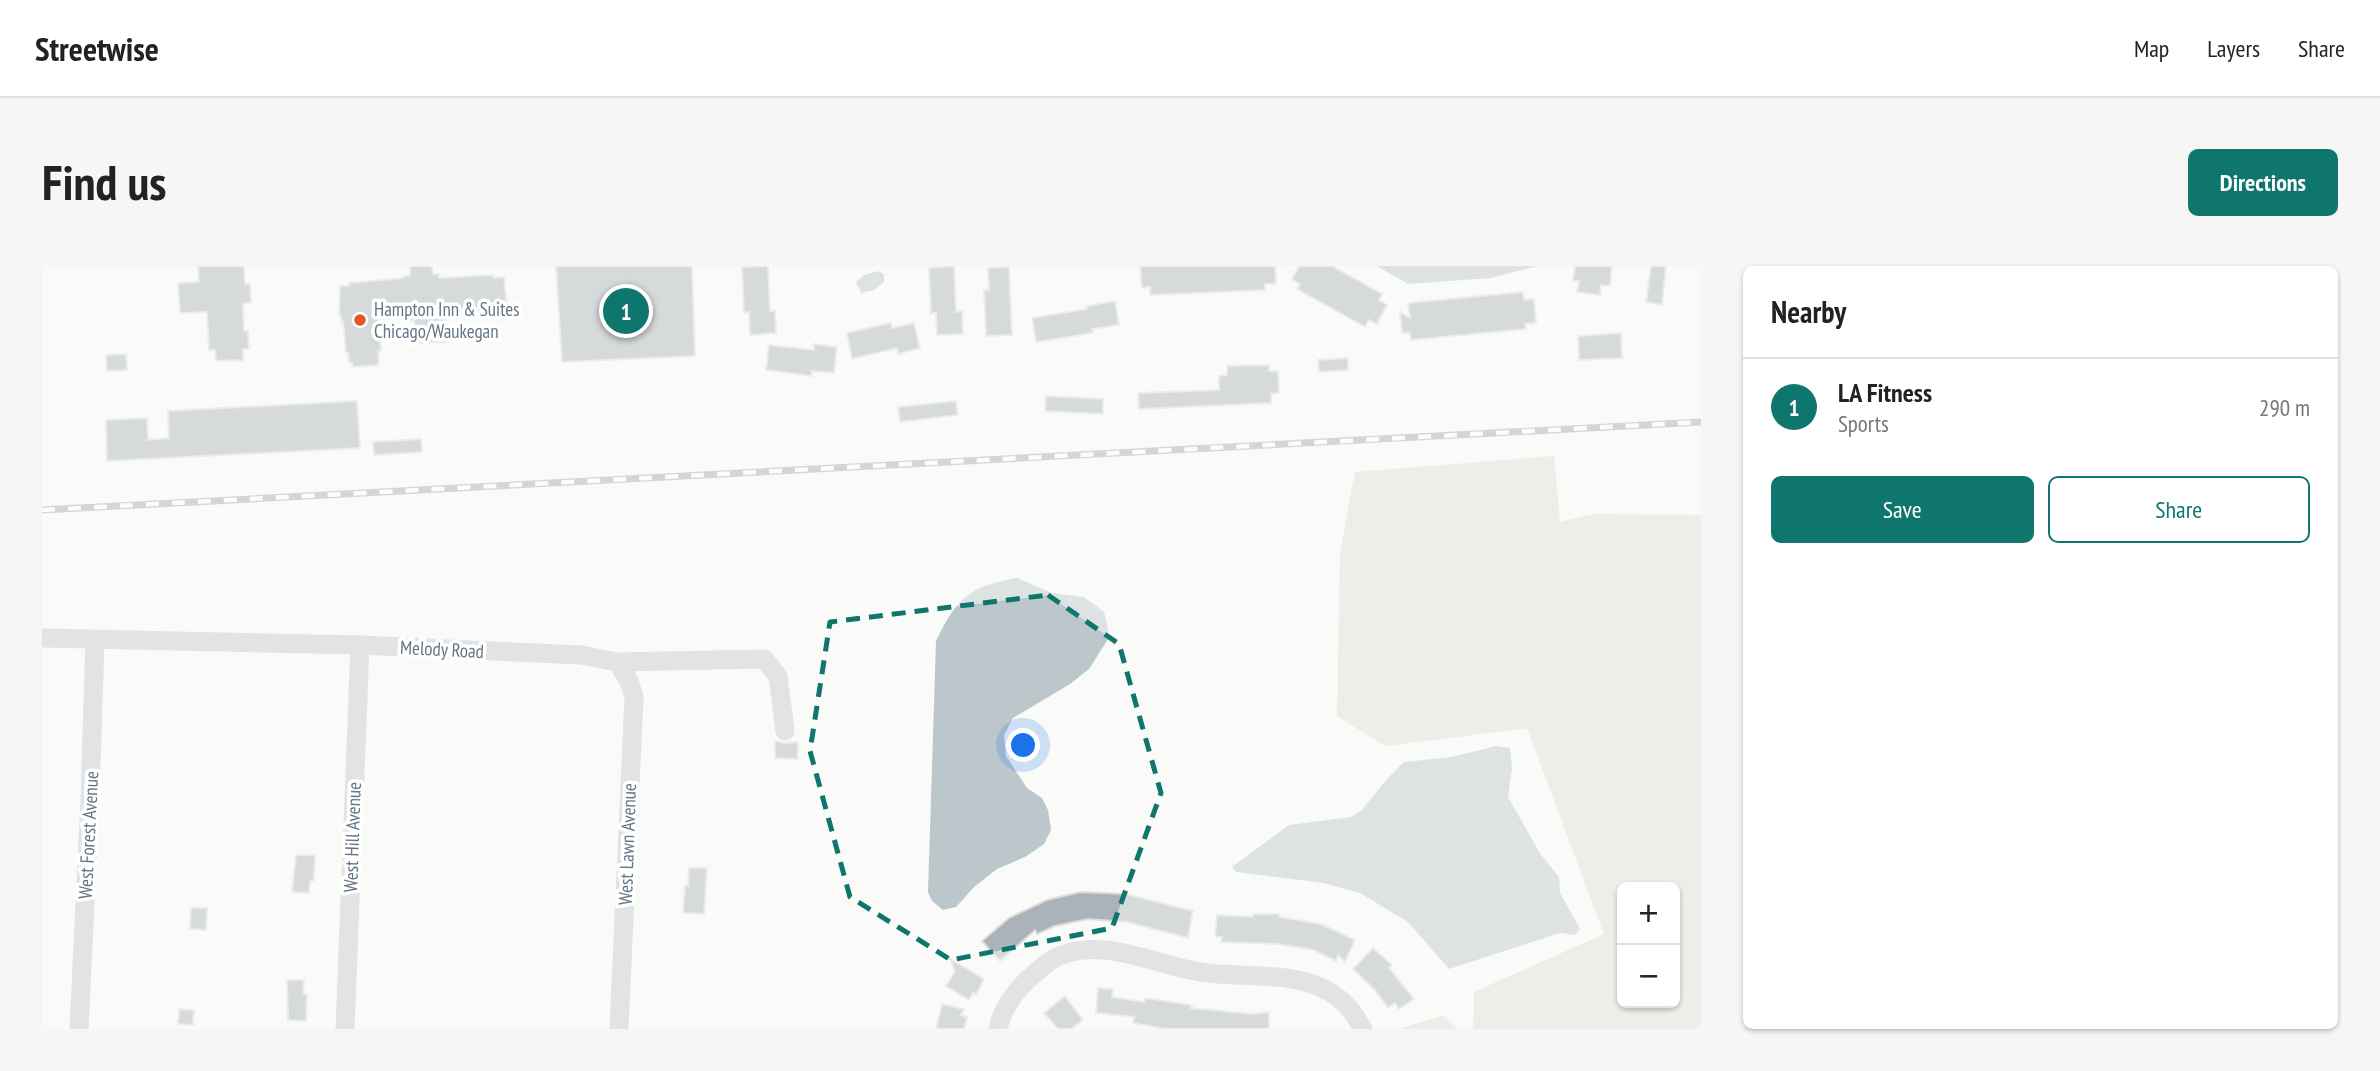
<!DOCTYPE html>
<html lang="en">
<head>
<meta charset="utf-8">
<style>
  body { margin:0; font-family:"PT Sans Narrow",sans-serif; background:#f6f6f6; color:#222 }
  .controls { position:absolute; right:21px; bottom:21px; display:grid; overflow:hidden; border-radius:10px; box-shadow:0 2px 5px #0004 }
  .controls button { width:63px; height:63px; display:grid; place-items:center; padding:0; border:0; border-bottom:2px solid #e0e0e0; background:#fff; color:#222; font:35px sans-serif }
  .you { position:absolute; left:982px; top:480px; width:24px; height:24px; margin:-18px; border:5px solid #fff; border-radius:50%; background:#1a73e8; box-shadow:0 0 0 10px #1a73e833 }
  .badge { display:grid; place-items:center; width:46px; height:46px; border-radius:50%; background:#0f766e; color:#fff; font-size:23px; font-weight:700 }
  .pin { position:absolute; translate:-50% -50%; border:4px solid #fff; box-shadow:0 2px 7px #0006 }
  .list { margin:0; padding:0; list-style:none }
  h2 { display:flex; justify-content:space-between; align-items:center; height:91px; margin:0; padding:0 28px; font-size:30px }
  h2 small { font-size:23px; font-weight:400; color:#767676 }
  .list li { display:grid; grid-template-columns:46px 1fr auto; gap:21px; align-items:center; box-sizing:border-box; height:98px; padding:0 28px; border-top:2px solid #e0e0e0 }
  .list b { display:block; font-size:26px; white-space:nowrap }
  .list p { margin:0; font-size:23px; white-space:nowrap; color:#767676 }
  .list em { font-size:23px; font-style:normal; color:#767676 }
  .actions { display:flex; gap:14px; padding:21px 28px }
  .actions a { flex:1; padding:16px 0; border:2px solid #0f766e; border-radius:10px; text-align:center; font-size:24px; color:#0f766e }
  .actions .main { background:#0f766e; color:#fff }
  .map { position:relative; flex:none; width:1659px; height:763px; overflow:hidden; border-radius:10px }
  header { display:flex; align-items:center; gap:42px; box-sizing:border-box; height:98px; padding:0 35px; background:#fff; border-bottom:2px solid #e0e0e0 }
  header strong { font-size:33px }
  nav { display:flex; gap:38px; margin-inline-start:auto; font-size:24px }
  .intro { display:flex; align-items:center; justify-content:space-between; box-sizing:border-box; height:168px; padding:0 42px }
  h1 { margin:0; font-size:49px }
  .button { padding:18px 32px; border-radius:10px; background:#0f766e; color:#fff; font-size:24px; font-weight:700 }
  main { display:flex; gap:42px; padding:0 42px }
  aside { flex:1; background:#fff; border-radius:10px; box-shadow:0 2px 5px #0004 }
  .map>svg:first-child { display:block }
  .green { fill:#dadfd7; fill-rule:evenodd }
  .water { fill:#bbc7cb }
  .building { fill:#aab3b9; stroke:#dcdcda; stroke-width:2 }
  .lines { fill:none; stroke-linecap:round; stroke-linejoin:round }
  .minor { stroke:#c3c8cc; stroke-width:19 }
  .rail-casing { stroke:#a2aab0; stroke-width:7 }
  .rail { stroke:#fff; stroke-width:4.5; stroke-dasharray:13; stroke-linecap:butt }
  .marked { fill:none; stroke:#0f766e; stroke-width:5; stroke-dasharray:14 9; stroke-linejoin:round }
  .poi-dot { fill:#e4572e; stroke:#fff; stroke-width:2.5 }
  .labels { text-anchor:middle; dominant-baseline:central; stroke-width:7; stroke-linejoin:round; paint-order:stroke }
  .poi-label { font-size:19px; fill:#657683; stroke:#fff; text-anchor:start }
  .street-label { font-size:19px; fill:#657683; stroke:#fff }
</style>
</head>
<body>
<header>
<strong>Streetwise</strong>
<nav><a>Map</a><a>Layers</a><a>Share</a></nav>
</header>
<div class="intro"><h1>Find us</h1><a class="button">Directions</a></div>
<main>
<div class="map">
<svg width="1659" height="763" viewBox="0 0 1659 763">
  <rect width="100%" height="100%" fill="#fafaf8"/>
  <g class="green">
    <path d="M 1512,190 L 1518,256 L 1552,248 L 1659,249 L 1659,763 L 1431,763 L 1432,726 L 1562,668 L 1485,462 L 1343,480 L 1295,450 L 1298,286 L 1313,206 ZM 1633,621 L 1633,737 L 1580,737 L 1580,621 Z"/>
    <path d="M 1402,749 L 1416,763 L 1356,763 Z"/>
  </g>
  <g class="water">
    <path d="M 1335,0 L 1496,0 L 1449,12 L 1366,18 Z"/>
    <path d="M 836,5 L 842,8 L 842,16 L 832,24 L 819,27 L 814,16 L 822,9 Z"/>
    <path d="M 975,312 L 1010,327 L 1042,331 L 1062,346 L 1066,362 L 1066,373 L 1047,403 L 1028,418 L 971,452 L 962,469 L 964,490 L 985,522 L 1000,532 L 1006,544 L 1009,564 L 1002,578 L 983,591 L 955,603 L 932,621 L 914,641 L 901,644 L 890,635 L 886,626 L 894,375 C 916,331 926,321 975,312 Z"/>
    <path d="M 1454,480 L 1468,482 L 1470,502 L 1466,531 L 1499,589 L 1517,611 L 1518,627 L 1538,663 L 1533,669 L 1518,667 L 1407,703 L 1366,656 L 1318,627 L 1282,617 L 1194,606 L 1190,601 L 1247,559 L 1309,551 L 1320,544 L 1344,514 L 1362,496 L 1410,491 Z"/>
  </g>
  <g class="building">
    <path d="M 156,0 L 202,0 L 203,18 L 208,18 L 209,36 L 201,38 L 202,65 L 206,65 L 207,83 L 201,83 L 201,94 L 174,95 L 173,84 L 167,84 L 165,46 L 138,47 L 136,17 L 157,16 Z"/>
    <path d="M 368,0 L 390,0 L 391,8 L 397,8 L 397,12 L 451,9 L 451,12 L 462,11 L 465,40 L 452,43 L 452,45 L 404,48 L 406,76 L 374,77 L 372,54 L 366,55 L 366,52 L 337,53 L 339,85 L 336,86 L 337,96 L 335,99 L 310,101 L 310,97 L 307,97 L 306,87 L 304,87 L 301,55 L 299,55 L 299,50 L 297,50 L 298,20 L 307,20 L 307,17 L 362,12 L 362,10 L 368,10 Z"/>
    <path d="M 514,0 L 650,0 L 653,90 L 520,96 Z"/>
    <path d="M 726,0 L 728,45 L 733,44 L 734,67 L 708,69 L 707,46 L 702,47 L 700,1 Z"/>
    <path d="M 912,0 L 914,46 L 920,45 L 921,68 L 895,69 L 894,47 L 889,47 L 887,2 Z"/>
    <path d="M 1098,0 L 1233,0 L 1234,18 L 1223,18 L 1223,24 L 1108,29 L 1108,21 L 1100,22 Z"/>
    <path d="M 1257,0 L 1290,0 L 1340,28 L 1337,34 L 1345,39 L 1335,58 L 1327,54 L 1323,61 L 1255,23 L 1258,18 L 1250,13 Z"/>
    <path d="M 1533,0 L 1570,0 L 1568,20 L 1559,19 L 1558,29 L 1535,26 L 1537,15 L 1531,15 Z"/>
    <path d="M 1609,0 L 1624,0 L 1620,39 L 1604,36 Z"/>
    <path d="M 967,1 L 970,69 L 944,70 L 942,24 L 947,24 L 946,2 Z"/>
    <path d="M 1481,26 L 1482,34 L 1492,33 L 1494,57 L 1483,58 L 1484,63 L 1369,74 L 1368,67 L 1360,67 L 1358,46 L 1368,52 L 1366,37 Z"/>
    <path d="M 1073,35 L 1077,59 L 1050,63 L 1051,67 L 994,76 L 990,52 L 1045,43 L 1045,40 Z"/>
    <path d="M 849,57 L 850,62 L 872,57 L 878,82 L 856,88 L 855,82 L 810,93 L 805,67 Z"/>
    <path d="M 1579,67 L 1580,92 L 1537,94 L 1536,70 Z"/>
    <path d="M 772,78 L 795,81 L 792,107 L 770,105 L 770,110 L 724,104 L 727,79 L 772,84 Z"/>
    <path d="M 84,88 L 85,104 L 65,105 L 64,89 Z"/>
    <path d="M 1306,92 L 1306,104 L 1277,106 L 1276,94 Z"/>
    <path d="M 1227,99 L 1227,105 L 1236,105 L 1237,127 L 1229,128 L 1229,137 L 1097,143 L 1096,127 L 1177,124 L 1177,110 L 1185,109 L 1185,100 Z"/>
    <path d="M 1004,130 L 1061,133 L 1061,148 L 1003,145 Z"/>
    <path d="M 315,135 L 318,182 L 65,195 L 64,154 L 105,152 L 106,174 L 127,172 L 126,145 Z"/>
    <path d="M 914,135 L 916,149 L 858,156 L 856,141 Z"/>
    <path d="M 379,173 L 380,186 L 332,189 L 331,176 Z"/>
    <path d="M 733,475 L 744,477 L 756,476 L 756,493 L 733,492 Z"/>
    <path d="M 254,589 L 273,589 L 272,614 L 268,615 L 267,627 L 250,626 Z"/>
    <path d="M 647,602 L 665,602 L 662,648 L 641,647 L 643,620 L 646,620 Z"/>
    <path d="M 1038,626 L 1084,628 L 1151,645 L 1146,672 L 1085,656 L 1046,653 L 1013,660 L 995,668 L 993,664 L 958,695 L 940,675 L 967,652 L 1005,634 Z"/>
    <path d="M 149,642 L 165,642 L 164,664 L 148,663 Z"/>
    <path d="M 1211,648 L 1237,648 L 1237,651 L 1279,658 L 1313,674 L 1303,696 L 1296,689 L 1294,695 L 1272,684 L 1236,678 L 1179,676 L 1180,671 L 1173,670 L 1175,649 L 1211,651 Z"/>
    <path d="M 1331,682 L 1350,699 L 1347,702 L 1372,733 L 1357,743 L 1353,737 L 1346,742 L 1333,724 L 1311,703 Z"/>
    <path d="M 908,693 L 942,713 L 934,729 L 931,727 L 927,734 L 904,720 L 913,705 Z"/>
    <path d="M 245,714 L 262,714 L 261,728 L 265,728 L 264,755 L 246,754 Z"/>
    <path d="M 1056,722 L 1071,723 L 1070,731 L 1102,736 L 1103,732 L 1150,739 L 1149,742 L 1212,748 L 1227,746 L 1227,763 L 1123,763 L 1091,757 L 1092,751 L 1054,747 Z"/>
    <path d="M 1023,730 L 1041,754 L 1029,763 L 1016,763 L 1002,747 Z"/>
    <path d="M 900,738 L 922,743 L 919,749 L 925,751 L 922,763 L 894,763 Z"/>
    <path d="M 137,743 L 152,744 L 151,759 L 136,758 Z"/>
  </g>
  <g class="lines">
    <g class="minor">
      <path d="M 0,372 L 318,379 L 539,389 L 575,396 L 722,393 L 736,410 L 743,465"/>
      <path d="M 575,396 L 587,415 L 592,431 L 577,763"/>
      <path d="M 37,763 L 48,533 L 53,374"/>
      <path d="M 303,763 L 318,379"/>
      <path d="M 956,763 C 959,744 976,721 990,710 C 997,704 1004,697 1011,693 C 1057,668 1112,699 1158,706 C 1206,714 1270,700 1306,741 C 1312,747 1316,756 1321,763"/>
    </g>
    <defs>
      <path id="rail" d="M 0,244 L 1659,156"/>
    </defs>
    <use href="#rail" class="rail-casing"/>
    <use href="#rail" class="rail"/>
  </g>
  <path d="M0 0H1659V763H0ZM 1006,329 L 1077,378 L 1119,527 L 1070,662 L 909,694 L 808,631 L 768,485 L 788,356 Z" fill="#fafaf8" fill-opacity=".55" fill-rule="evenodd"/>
  <path class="marked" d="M 1006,329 L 1077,378 L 1119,527 L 1070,662 L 909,694 L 808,631 L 768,485 L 788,356 Z"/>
  <circle class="poi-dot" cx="318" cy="54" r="7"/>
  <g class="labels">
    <g class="poi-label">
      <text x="332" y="43">Hampton Inn &amp; Suites<tspan x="332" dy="22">Chicago/Waukegan</tspan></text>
    </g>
    <g class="street-label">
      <text transform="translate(400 383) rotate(3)">Melody Road</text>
      <text transform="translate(46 569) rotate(-87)">West Forest Avenue</text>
      <text transform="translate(310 571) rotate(-88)">West Hill Avenue</text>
      <text transform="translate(585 578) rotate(-88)">West Lawn Avenue</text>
    </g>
  </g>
</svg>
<div class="controls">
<button>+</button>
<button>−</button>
</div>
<div class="you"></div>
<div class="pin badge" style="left:584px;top:45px">1</div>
</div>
<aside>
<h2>Nearby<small></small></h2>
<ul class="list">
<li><span class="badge">1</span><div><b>LA Fitness</b><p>Sports</p></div><em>290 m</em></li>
</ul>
<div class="actions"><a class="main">Save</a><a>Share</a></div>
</aside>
</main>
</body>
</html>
